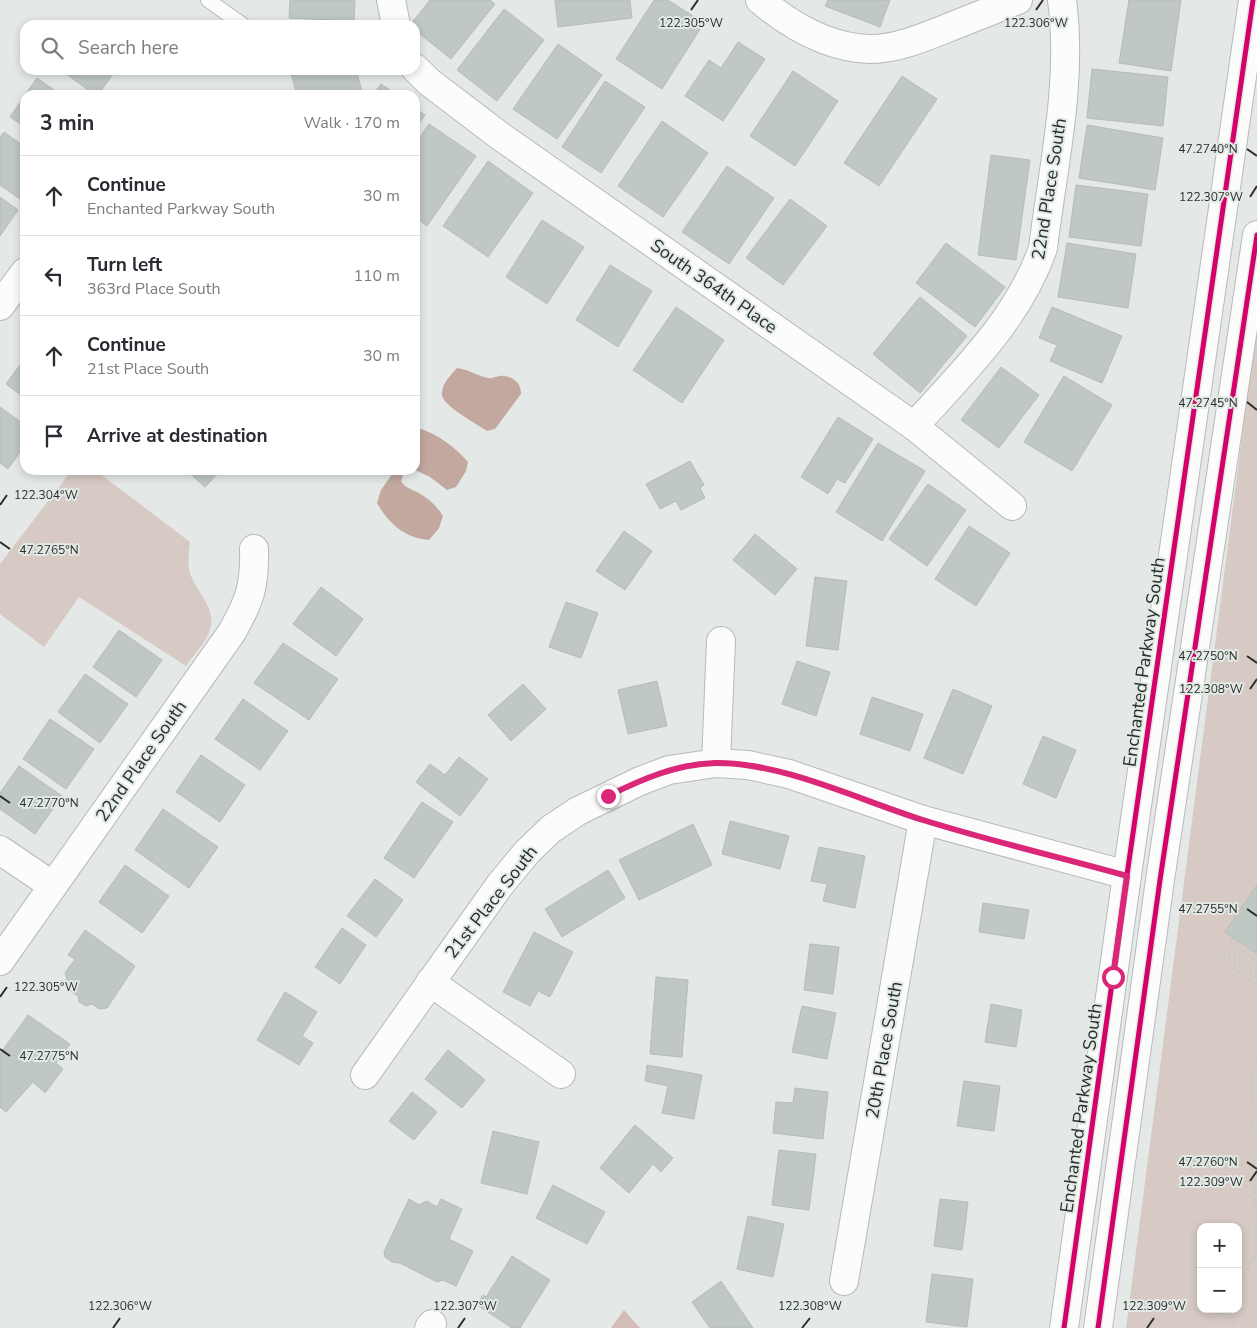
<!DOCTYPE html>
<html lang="en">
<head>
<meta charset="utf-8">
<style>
  body { margin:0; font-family:"Nunito Sans",sans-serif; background:#f2f2f3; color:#2b2b33 }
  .controls { position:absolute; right:15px; bottom:15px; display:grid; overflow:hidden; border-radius:10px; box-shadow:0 2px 8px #0003 }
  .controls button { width:45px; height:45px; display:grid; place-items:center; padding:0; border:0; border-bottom:1px solid #e1e1e2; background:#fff; color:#2b2b33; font:25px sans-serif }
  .stop { position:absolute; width:15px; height:15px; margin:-11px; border:4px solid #db2777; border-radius:50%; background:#fff }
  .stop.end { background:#db2777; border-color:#fff; box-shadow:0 1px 5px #0008 }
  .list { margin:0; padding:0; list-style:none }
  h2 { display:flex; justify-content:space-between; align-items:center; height:65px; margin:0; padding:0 20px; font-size:21px }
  h2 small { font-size:16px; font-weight:400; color:#7c7c81 }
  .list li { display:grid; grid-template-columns:32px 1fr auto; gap:15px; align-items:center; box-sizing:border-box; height:80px; padding:0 20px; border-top:1px solid #e1e1e2 }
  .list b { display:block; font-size:19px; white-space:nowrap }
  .list p { margin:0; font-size:16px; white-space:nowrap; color:#7c7c81 }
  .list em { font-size:16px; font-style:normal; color:#7c7c81 }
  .icon { flex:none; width:28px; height:28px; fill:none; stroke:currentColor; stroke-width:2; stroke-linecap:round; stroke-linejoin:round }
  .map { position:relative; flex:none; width:1257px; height:1328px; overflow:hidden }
  .search { position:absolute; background:#fff; box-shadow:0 2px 8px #0003; left:20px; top:20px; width:400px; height:55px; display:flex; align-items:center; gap:12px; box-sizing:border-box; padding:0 18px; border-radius:15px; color:#7c7c81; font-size:19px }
  .panel { position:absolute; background:#fff; box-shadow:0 2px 8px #0003; left:20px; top:90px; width:400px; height:385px; border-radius:15px }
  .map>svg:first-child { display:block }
  .green { fill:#d7cac4; fill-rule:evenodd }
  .forest { fill:#d3beb7 }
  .water { fill:#c2a89f }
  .building { fill:#bfc8c3; stroke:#b8bbb9 }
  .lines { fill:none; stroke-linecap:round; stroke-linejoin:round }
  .lane-casing { stroke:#b7bab8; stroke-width:16 }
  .street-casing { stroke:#b7bab8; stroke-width:30 }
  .primary-casing { stroke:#b7bab8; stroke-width:30 }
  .path { stroke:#c8c8c8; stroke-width:3; stroke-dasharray:2.5 4; stroke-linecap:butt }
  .lane { stroke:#fbfcfb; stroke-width:14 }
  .street { stroke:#fbfcfb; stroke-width:28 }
  .primary { stroke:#fbfcfb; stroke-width:28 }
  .cycleway-casing { stroke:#e2eae5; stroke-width:8 }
  .cycleway { stroke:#d6006c; stroke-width:5 }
  .route { stroke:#db2777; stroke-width:6 }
  .ticks { fill:none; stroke:#2a2d2c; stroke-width:2 }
  .labels { text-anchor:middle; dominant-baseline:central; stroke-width:4; stroke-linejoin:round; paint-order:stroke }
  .street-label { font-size:18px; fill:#2a2d2c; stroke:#e2eae5 }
  .ticks-label { font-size:12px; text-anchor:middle; fill:#2a2d2c; stroke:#e2eae5; stroke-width:4; stroke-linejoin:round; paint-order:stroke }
</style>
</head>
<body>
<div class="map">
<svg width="1257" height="1328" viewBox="0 0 1257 1328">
  <rect width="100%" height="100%" fill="#e4e8e6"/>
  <g class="green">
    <path d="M 1257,322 L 1257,1328 L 1126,1328 ZM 1201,1227 L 1238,1227 L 1238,1309 L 1201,1309 Z"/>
    <path d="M 72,470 L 95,470 L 190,542 C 189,552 187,563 190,573 C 195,590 215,607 211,626 C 208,641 194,654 186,666 L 79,597 L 44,647 L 0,614 L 0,564 Z"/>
  </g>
  <path class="forest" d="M 624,1310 L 640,1328 L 611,1328 Z"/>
  <g class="water">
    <path d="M 457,368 C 468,369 477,376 488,378 C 493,379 499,375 504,376 C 515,377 521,384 521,394 L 495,429 L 487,431 C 477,424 443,406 442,395 C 441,384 451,375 457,368 Z"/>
    <path d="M 418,428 C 438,434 455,447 468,462 L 466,471 L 456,487 L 447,490 L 430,477 L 415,470 L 415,430 Z"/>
    <path d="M 395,470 L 407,470 L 404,473 L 401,481 C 405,488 411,489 417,492 C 428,498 437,506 443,516 L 439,528 L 429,540 C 405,538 389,524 377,503 L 381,490 Z"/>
  </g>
  <g class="building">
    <path d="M 290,0 L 355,0 L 354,21 L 289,18 Z"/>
    <path d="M 430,0 L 490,0 L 495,4 L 451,59 L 415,30 L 415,25 L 410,25 Z"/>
    <path d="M 555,0 L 630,0 L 632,18 L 558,27 Z"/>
    <path d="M 654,0 L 668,0 L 704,23 L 662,89 L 616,59 Z"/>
    <path d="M 828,0 L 890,0 L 880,27 L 825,6 Z"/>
    <path d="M 1129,0 L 1181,0 L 1171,71 L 1119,63 Z"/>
    <path d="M 504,9 L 544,40 L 497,101 L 457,70 Z"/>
    <path d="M 738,42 L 765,59 L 723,121 L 685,96 L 709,60 L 721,68 Z"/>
    <path d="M 558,44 L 602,75 L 557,139 L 513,109 Z"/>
    <path d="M 1092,69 L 1168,77 L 1163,126 L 1087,118 Z"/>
    <path d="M 61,70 L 116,70 L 98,95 L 95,95 Z"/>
    <path d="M 290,70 L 356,70 L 363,95 L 297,95 Z"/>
    <path d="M 793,71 L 838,101 L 795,166 L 750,136 Z"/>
    <path d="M 902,76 L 937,99 L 879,186 L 844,163 Z"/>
    <path d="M 37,78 L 61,95 L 25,95 Z"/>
    <path d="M 605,81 L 645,107 L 601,173 L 562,147 Z"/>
    <path d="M 381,84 L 397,95 L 373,95 Z"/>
    <path d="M 25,95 L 25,127 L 10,117 Z"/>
    <path d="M 415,108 L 425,115 L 415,129 Z"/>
    <path d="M 662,121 L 708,153 L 663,217 L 618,186 Z"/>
    <path d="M 429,124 L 476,156 L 427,226 L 415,217 L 415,144 Z"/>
    <path d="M 1087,125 L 1163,138 L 1155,190 L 1079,178 Z"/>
    <path d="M 4,132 L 25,147 L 25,191 L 20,199 L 0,185 L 0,137 Z"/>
    <path d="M 991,155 L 1030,160 L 1016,260 L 978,255 Z"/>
    <path d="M 488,161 L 533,193 L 488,257 L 443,226 Z"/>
    <path d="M 727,166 L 774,198 L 729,264 L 682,232 Z"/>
    <path d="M 1076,185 L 1148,194 L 1141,246 L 1069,237 Z"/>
    <path d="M 0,197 L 18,210 L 0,236 Z"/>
    <path d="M 790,199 L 827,226 L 783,285 L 746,258 Z"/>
    <path d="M 542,220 L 584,247 L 547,304 L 506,277 Z"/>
    <path d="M 946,243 L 1005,287 L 975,327 L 916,283 Z"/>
    <path d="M 1067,243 L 1136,254 L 1128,308 L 1058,297 Z"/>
    <path d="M 610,265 L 652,291 L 618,347 L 576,320 Z"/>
    <path d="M 920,297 L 967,336 L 920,393 L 873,354 Z"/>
    <path d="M 676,307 L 724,340 L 682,403 L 633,370 Z"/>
    <path d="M 1052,307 L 1122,336 L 1102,383 L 1050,361 L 1057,345 L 1039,338 Z"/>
    <path d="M 25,358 L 25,398 L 6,384 Z"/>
    <path d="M 1001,367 L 1039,395 L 999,448 L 961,420 Z"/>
    <path d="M 1064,376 L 1112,405 L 1072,471 L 1024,442 Z"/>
    <path d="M 0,407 L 25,425 L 25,445 L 8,469 L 0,463 Z"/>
    <path d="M 838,417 L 873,439 L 845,483 L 837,479 L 828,494 L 801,477 Z"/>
    <path d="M 878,443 L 925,471 L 882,541 L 836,512 Z"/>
    <path d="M 690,461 L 704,485 L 700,488 L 705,498 L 681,510 L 676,501 L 660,509 L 646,484 Z"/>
    <path d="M 186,470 L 221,470 L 205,487 Z"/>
    <path d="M 928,484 L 966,510 L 927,566 L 889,539 Z"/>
    <path d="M 969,526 L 1010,553 L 976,606 L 935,579 Z"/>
    <path d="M 624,531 L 652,551 L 625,590 L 596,571 Z"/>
    <path d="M 755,534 L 797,569 L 775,595 L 733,560 Z"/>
    <path d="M 815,577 L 847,581 L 838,650 L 806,646 Z"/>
    <path d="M 321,587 L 363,619 L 336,656 L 293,624 Z"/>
    <path d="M 566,602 L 598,613 L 581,658 L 549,647 Z"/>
    <path d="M 119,630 L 162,660 L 136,697 L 93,667 Z"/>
    <path d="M 283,643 L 338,679 L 309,720 L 254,683 Z"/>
    <path d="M 797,661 L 830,672 L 816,716 L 782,704 Z"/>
    <path d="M 85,674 L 128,704 L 100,743 L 58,712 Z"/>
    <path d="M 657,681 L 667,726 L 628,734 L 618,690 Z"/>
    <path d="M 523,684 L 546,709 L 511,741 L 488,715 Z"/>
    <path d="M 953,689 L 992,706 L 963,774 L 924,758 Z"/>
    <path d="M 872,697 L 923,714 L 910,751 L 860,734 Z"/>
    <path d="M 243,699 L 288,731 L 260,770 L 215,739 Z"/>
    <path d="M 50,719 L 94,749 L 66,789 L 23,759 Z"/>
    <path d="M 1043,736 L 1076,750 L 1056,798 L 1023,784 Z"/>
    <path d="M 201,755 L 245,785 L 220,822 L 176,792 Z"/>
    <path d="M 459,757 L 488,779 L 460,816 L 416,782 L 430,764 L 445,775 Z"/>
    <path d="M 19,766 L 62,796 L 35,834 L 0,809 L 0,793 Z"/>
    <path d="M 422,802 L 453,822 L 414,878 L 384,858 Z"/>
    <path d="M 163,809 L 218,847 L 189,888 L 135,850 Z"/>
    <path d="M 730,821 L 789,836 L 780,869 L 722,854 Z"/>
    <path d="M 693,824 L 712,865 L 639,900 L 619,860 Z"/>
    <path d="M 819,847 L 865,856 L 855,908 L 823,901 L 827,884 L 811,881 Z"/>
    <path d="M 125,865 L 169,896 L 142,933 L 99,902 Z"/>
    <path d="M 608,870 L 625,898 L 562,937 L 545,909 Z"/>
    <path d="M 375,879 L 403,900 L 376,937 L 347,916 Z"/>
    <path d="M 1257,885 L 1257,954 L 1225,932 Z"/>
    <path d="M 983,903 L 1029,910 L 1024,939 L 979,932 Z"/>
    <path d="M 342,928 L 366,945 L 340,984 L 315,967 Z"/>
    <path d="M 85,930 L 135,966 L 107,1008 L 99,1009 L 92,1004 L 86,1006 L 79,1002 L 78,996 L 63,986 L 67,978 L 65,973 L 75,959 L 68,955 Z"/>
    <path d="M 534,932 L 573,952 L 550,997 L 538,991 L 530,1006 L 503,992 Z"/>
    <path d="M 810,944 L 839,947 L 833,994 L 804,990 Z"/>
    <path d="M 656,977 L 688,980 L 682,1057 L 650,1054 Z"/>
    <path d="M 285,992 L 317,1012 L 302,1036 L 313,1043 L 299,1065 L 257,1040 Z"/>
    <path d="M 991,1004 L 1022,1010 L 1016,1047 L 985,1042 Z"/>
    <path d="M 802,1006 L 836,1013 L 827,1059 L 792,1052 Z"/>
    <path d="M 28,1015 L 70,1044 L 56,1063 L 63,1069 L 45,1093 L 33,1082 L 6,1112 L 0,1107 L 0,1054 Z"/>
    <path d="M 448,1050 L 485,1080 L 462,1108 L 425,1079 Z"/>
    <path d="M 647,1065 L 702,1075 L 694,1119 L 662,1113 L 668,1086 L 645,1081 Z"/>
    <path d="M 964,1081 L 1000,1086 L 994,1131 L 957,1126 Z"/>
    <path d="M 795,1088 L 828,1092 L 823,1139 L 773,1133 L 776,1102 L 793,1103 Z"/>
    <path d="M 412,1092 L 437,1112 L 414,1140 L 389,1121 Z"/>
    <path d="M 635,1125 L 673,1158 L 661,1172 L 653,1164 L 629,1193 L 600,1168 Z"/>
    <path d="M 493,1131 L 539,1142 L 527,1194 L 481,1183 Z"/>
    <path d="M 779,1150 L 816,1154 L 809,1210 L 772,1205 Z"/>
    <path d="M 553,1185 L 605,1212 L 587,1244 L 536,1218 Z"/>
    <path d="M 409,1199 L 419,1205 L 427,1201 L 437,1207 L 441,1199 L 462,1209 L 449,1239 L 473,1251 L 456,1286 L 443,1280 L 437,1282 L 400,1263 L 392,1262 L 385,1257 L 384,1252 Z"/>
    <path d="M 940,1199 L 968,1202 L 962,1250 L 934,1246 Z"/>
    <path d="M 748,1216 L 784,1224 L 773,1277 L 737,1269 Z"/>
    <path d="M 512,1256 L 550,1280 L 520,1328 L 512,1328 L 477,1305 L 483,1295 L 486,1297 Z"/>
    <path d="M 932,1274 L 973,1279 L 967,1327 L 926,1322 Z"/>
    <path d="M 721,1281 L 753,1328 L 710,1328 L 692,1302 Z"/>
  </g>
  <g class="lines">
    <defs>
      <path id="lane" d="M 208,0 L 243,25"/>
      <g id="street">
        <path d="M 391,0 L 396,25"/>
        <path d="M 760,0 C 791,26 828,48 870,49 C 897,49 925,37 950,27 C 973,18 995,9 1018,0"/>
        <path d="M 415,68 L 429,82 L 500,136 L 914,426 L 1012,506"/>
        <path d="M 0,306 L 25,272"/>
        <path d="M 914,426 C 963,372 1019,318 1043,248 C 1053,166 1073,83 1062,0"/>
        <path d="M 716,763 L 721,641"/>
        <path d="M 0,850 L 53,886"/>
        <path d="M 0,961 L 232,632 C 250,600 255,586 254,549"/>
        <path d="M 430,982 L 561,1074"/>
        <path d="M 365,1075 L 499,886 L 527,852 L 551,829 L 578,811 L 640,781 L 669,770 L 716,763 L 748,765 L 789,774 L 923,820 L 1127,875"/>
        <path d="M 844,1281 L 923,820"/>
        <path d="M 429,1328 L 432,1324"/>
      </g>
      <g id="primary">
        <path d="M 1064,1328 L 1127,875 L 1253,0"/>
        <path d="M 1098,1328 L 1160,880 L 1257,235"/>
      </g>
    </defs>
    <use href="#lane" class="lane-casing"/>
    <use href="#street" class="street-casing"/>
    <use href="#primary" class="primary-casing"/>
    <g class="path">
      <path d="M 1233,938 L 1230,943 L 1257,961"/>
      <path d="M 1257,967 L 1226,947 L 1224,950 L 1257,973"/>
      <path d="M 1257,976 L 1256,977 L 1221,954 L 1219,958 L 1257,985"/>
      <path d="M 1252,1078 L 1257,1079"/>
      <path d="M 1238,1287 L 1256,1253 L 1252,1078 L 1257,1058"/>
      <path d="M 1232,1309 L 1235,1328"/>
    </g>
    <use href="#lane" class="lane"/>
    <use href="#street" class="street"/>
    <use href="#primary" class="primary"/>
    <defs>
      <g id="cycleway">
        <path d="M 1064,1328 L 1127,875 L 1253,0"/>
        <path d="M 1098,1328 L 1160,880 L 1257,235"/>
      </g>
    </defs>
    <use href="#cycleway" class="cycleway-casing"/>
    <use href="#cycleway" class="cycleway"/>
  </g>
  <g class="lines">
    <path class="route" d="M 608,796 C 642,779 677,764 715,763 C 782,762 859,800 923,820 C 990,841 1059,857 1127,876 L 1113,977"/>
  </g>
  <path class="ticks" d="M 691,10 L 698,0M 1036,10 L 1043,0M 1247,149 L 1257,156M 1250,197 L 1257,186M 1247,402 L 1257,410M 0,505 L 7,495M 0,542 L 10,549M 1247,656 L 1257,663M 1250,689 L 1257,679M 0,796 L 10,803M 1247,909 L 1257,916M 0,997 L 7,987M 0,1049 L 10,1056M 1247,1162 L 1257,1169M 1250,1181 L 1257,1171M 113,1328 L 120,1318M 458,1328 L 465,1318M 802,1328 L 810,1318M 1147,1328 L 1154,1318"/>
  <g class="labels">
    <g class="street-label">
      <text transform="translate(1049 189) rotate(-81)">22nd Place South</text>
      <text transform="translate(714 286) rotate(35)">South 364th Place</text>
      <text transform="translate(1144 662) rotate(-82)">Enchanted Parkway South</text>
      <text transform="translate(141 761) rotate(-55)">22nd Place South</text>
      <text transform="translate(491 902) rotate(-52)">21st Place South</text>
      <text transform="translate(884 1050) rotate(-80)">20th Place South</text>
      <text transform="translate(1081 1108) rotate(-82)">Enchanted Parkway South</text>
    </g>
  </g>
  <g class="ticks-label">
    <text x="691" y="27">122.305°W</text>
    <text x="1036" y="27">122.306°W</text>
    <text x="1208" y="153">47.2740°N</text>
    <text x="1211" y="201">122.307°W</text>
    <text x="1208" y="407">47.2745°N</text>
    <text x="46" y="499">122.304°W</text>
    <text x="49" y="554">47.2765°N</text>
    <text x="1208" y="660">47.2750°N</text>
    <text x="1211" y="693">122.308°W</text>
    <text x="49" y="807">47.2770°N</text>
    <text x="1208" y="913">47.2755°N</text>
    <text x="46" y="991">122.305°W</text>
    <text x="49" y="1060">47.2775°N</text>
    <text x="1208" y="1166">47.2760°N</text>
    <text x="1211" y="1186">122.309°W</text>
    <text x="120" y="1310">122.306°W</text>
    <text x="465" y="1310">122.307°W</text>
    <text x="810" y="1310">122.308°W</text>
    <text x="1154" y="1310">122.309°W</text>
  </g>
</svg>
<div class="controls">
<button>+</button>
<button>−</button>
</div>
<div class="stop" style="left:1113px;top:977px"></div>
<div class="stop end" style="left:608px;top:796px"></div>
<div class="search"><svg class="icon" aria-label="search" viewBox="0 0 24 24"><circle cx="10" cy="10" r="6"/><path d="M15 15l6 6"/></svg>Search here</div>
<section class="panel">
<h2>3 min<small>Walk · 170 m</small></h2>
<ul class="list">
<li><svg class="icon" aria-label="ahead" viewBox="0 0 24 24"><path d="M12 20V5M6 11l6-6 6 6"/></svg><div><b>Continue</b><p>Enchanted Parkway South</p></div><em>30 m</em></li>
<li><svg class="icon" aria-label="left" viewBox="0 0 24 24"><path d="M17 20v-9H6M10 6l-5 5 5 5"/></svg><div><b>Turn left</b><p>363rd Place South</p></div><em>110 m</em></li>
<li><svg class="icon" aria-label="ahead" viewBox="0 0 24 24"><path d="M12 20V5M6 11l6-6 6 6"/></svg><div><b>Continue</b><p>21st Place South</p></div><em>30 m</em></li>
<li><svg class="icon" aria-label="arrive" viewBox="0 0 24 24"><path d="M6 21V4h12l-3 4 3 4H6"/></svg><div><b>Arrive at destination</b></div></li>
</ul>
</section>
</div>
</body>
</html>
